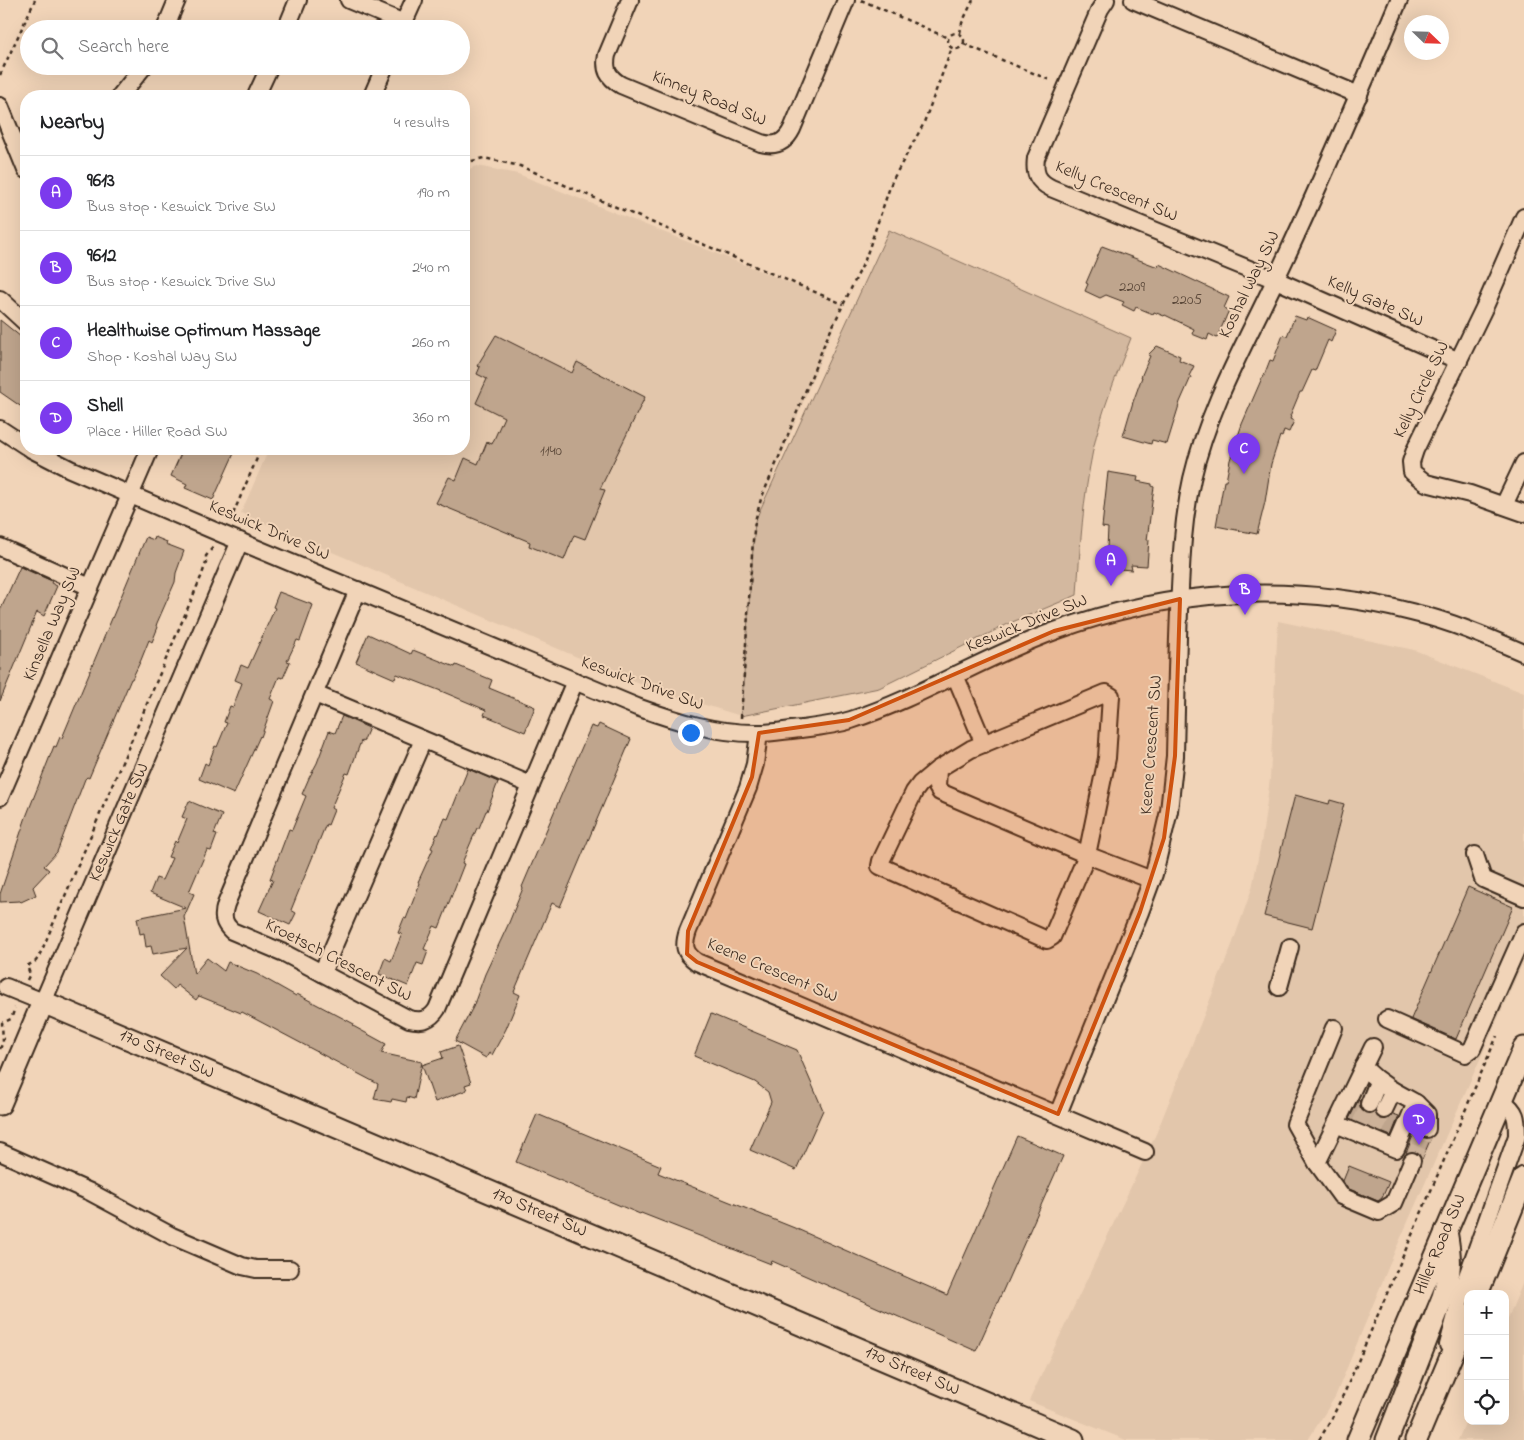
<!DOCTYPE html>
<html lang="en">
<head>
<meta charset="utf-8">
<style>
  body { margin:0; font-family:"Indie Flower",sans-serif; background:#f2f2f2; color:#202124 }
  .controls { position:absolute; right:15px; bottom:15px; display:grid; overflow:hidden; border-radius:10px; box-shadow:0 5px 20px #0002 }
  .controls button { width:45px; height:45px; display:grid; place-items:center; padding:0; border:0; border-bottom:1px solid #e0e0e0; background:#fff; color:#202124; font:25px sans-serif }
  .compass { position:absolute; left:1404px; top:15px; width:45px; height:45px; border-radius:50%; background:#fff; box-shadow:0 5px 20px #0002; rotate:113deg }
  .you { position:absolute; left:690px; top:732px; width:18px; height:18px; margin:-12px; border:4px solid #fff; border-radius:50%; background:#1a73e8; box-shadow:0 0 0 8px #1a73e833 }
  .badge { display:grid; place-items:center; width:32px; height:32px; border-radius:50%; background:#7c3aed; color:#fff; font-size:16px; font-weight:700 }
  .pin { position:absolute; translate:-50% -41px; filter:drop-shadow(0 1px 2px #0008) }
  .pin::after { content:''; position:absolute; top:26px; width:18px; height:15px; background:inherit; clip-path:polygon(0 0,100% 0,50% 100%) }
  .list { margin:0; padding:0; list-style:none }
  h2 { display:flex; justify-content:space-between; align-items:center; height:65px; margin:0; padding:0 20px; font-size:21px }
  h2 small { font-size:16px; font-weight:400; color:#757577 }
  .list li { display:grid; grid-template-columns:32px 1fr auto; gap:15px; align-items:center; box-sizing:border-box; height:75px; padding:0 20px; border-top:1px solid #e0e0e0 }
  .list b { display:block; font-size:19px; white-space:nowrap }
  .list p { margin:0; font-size:16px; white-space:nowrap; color:#757577 }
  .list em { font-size:16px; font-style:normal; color:#757577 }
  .icon { flex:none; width:28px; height:28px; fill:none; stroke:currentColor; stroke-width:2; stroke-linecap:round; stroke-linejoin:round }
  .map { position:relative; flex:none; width:1524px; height:1440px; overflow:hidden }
  .search { position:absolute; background:#fff; box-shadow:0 5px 20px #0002; left:20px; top:20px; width:450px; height:55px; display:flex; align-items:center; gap:12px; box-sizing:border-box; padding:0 18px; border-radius:28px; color:#757577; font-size:19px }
  .panel { position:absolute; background:#fff; box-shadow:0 5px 20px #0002; left:20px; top:90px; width:450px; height:365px; border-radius:20px }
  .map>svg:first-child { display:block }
  .built { fill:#e2c6ab }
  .green { fill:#d3b89f; stroke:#87715e }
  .building { fill:#bfa58d; stroke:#3b2a1e }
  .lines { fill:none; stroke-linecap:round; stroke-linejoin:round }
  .minor-tunnel { stroke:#cdb299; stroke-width:16; stroke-dasharray:16 8; stroke-linecap:butt }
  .minor-casing { stroke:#3b2a1e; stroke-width:20 }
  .major-casing { stroke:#3b2a1e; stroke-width:25 }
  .path { stroke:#3b2a1e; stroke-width:2.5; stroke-dasharray:4 4; stroke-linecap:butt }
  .minor { stroke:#f1d4b8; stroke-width:16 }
  .major { stroke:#f1d4b8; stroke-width:21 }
  .marked { fill:#ce520f; fill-opacity:0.2; stroke:#ce520f; stroke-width:4; stroke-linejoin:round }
  .labels { text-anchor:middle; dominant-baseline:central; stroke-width:4; stroke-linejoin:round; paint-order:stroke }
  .number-label { font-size:15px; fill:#5c493a }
  .street-label { font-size:18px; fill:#3b2a1e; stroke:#f1d4b8 }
</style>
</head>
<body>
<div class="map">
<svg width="1524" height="1440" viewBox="0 0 1524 1440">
  <rect width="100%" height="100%" fill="#f1d4b8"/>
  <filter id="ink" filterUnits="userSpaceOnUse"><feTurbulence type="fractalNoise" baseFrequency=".02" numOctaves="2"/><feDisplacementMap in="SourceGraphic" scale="10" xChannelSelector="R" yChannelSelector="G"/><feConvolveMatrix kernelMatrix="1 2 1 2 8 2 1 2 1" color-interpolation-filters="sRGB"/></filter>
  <g filter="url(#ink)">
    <g class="built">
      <path d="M 477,166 L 518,174 L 843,304 L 755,521 L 741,716 L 647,687 L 241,513 L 269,449 L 464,449 L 464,176 L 469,169 Z"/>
      <path d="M 1278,621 L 1414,650 L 1524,693 L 1524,960 L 1395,1251 L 1335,1397 L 1308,1440 L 1126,1440 L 1029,1401 L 1156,1134 L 1232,945 L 1252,888 L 1262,838 L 1270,779 Z"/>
      <path d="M 1524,1280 L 1524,1440 L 1458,1440 L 1468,1416 L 1468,1421 L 1505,1421 L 1505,1325 Z"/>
    </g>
    <path class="green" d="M 889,230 L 1131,338 C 1117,374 1101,412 1093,450 C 1083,498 1080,546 1077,595 L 1010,623 L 879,688 L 741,716 L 755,521 Z"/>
    <g class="building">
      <path d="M 1102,246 L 1158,267 L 1159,264 L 1229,297 L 1224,308 L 1229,310 L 1217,338 L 1209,334 L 1207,340 L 1192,334 L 1194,329 L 1165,315 L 1164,316 L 1154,312 L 1153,314 L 1136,307 L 1134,311 L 1122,305 L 1124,302 L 1106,295 L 1100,298 L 1085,291 L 1088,284 L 1086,283 Z"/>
      <path d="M 1295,316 L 1306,320 L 1307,317 L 1336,330 L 1331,342 L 1328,340 L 1315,371 L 1312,370 L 1302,392 L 1300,392 L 1290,416 L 1291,417 L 1290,419 L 1294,421 L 1289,432 L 1284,430 L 1282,437 L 1280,436 L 1271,464 L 1265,502 L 1257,534 L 1216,526 L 1224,481 L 1226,481 L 1230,460 L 1242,424 L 1262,378 L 1263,378 L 1270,360 L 1273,361 L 1283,335 L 1287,336 Z"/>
      <path d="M 0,320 L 26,341 L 26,410 L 0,392 Z"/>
      <path d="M 496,335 L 572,373 L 577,362 L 645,397 L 600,489 L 605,490 L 585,539 L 574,535 L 564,560 L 529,546 L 530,542 L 436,503 L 449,477 L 456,480 L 465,458 L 478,464 L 487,442 L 492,444 L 504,417 L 476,403 L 487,379 L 477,374 L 480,367 L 477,366 Z"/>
      <path d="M 1157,346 L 1180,356 L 1179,360 L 1194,366 L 1189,376 L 1191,377 L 1180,402 L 1167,444 L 1152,440 L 1151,444 L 1123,436 L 1133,402 L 1142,377 L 1141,377 L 1150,356 L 1148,355 Z"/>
      <path d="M 183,449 L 236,449 L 213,500 L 185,488 L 187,484 L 171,476 Z"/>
      <path d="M 1108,472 L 1138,477 L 1137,481 L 1152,484 L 1152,486 L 1154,487 L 1147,540 L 1149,540 L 1147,566 L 1131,565 L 1132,570 L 1106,568 L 1108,528 L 1102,527 Z"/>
      <path d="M 146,537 L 154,540 L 155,537 L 167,542 L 166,544 L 184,551 L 176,573 L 175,582 L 157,623 L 156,626 L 158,627 L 152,642 L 149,640 L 141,660 L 132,679 L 131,679 L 89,778 L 87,777 L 85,779 L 57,852 L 44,866 L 49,870 L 33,887 L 36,895 L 21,902 L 20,901 L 0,902 L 0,894 L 26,817 L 54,746 L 56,747 L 60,737 L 62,738 Z"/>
      <path d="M 20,567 L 52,581 L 51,583 L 57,586 L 44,616 L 37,612 L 0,701 L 0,611 Z"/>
      <path d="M 279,592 L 313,605 L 300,641 L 297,640 L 287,661 L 290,662 L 283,678 L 279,677 L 270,699 L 274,701 L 261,737 L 260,736 L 234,794 L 199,779 L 205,763 L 208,765 L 215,746 L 217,747 L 227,723 L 224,722 L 230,706 L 233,707 L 242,683 L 235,680 L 241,665 L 248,668 L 275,608 L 273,607 Z"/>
      <path d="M 368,634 L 411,654 L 413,650 L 455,667 L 456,665 L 492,680 L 489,688 L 535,707 L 525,732 L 484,715 L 486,710 L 441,691 L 397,674 L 395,679 L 356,662 Z"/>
      <path d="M 342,716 L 369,728 L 363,742 L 361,741 L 349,774 L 346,773 L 331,808 L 334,810 L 328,825 L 326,824 L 291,910 L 296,913 L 290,925 L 259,911 L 273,880 L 270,879 L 289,829 L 292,830 L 306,796 L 302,794 L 309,778 L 317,763 L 329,731 L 335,733 Z"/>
      <path d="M 599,724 L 631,739 L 560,907 L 552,903 L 514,992 L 520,995 L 506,1029 L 492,1055 L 489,1053 L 486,1058 L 455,1041 L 473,1007 L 485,974 L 508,925 L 523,888 L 522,887 L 575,763 L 591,726 L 597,728 Z"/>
      <path d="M 468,769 L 498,782 L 487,811 L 486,811 L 479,828 L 477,828 L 462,863 L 464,864 L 439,928 L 434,926 L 424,949 L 428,951 L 423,965 L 417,963 L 408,986 L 379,974 L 385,958 L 391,961 L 402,934 L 398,933 L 404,918 L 406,919 L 420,883 L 418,882 L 433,849 L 431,848 L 437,834 L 438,835 L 445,818 L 448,819 Z"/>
      <path d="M 1295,795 L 1329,804 L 1330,800 L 1344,804 L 1312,928 L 1264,916 Z"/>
      <path d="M 189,801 L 222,815 L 214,834 L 217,835 L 211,851 L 207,850 L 189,892 L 194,894 L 184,917 L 194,974 L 207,958 L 224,971 L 228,962 L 257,974 L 296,996 L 297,994 L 354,1024 L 353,1026 L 386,1044 L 381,1053 L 422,1062 L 414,1099 L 407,1097 L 406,1102 L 392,1099 L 391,1102 L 374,1099 L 378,1084 L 242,1012 L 241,1013 L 199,996 L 196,1000 L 177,985 L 174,989 L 160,976 L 187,948 L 153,954 L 151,946 L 146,947 L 144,933 L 140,934 L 137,918 L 186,908 L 150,893 L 156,878 L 162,880 L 172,858 L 168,857 L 175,841 L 177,843 L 187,819 L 182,817 Z"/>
      <path d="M 1468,887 L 1513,907 L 1456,1039 L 1411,1019 Z"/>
      <path d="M 711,1014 L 797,1050 L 823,1110 L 796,1170 L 750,1150 L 771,1102 L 768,1092 L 755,1082 L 694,1056 Z"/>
      <path d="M 458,1046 L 471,1083 L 465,1085 L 467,1090 L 435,1102 L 422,1065 L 443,1058 L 441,1052 Z"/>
      <path d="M 1359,1099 L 1361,1110 L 1365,1113 L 1370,1114 L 1374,1112 L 1379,1119 L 1384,1120 L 1390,1118 L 1393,1114 L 1399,1116 L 1391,1136 L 1349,1119 Z"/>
      <path d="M 537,1114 L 661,1166 L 658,1173 L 797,1229 L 947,1295 L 1017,1136 L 1063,1156 L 976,1351 L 772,1261 L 771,1264 L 641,1213 L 640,1214 L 516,1162 Z"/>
      <path d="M 1417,1126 L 1418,1134 L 1422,1137 L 1431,1138 L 1422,1159 L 1420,1155 L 1415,1152 L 1406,1153 Z"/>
      <path d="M 1349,1166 L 1389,1182 L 1382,1198 L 1378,1201 L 1347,1188 L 1343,1181 Z"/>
    </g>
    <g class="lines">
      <g class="minor-tunnel">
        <path d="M 1360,1124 L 1369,1104"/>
        <path d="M 1375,1130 L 1384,1110"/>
        <path d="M 1412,1161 L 1427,1129"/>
      </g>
      <defs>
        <g id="minor">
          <path d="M 349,0 L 404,23"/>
          <path d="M 630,0 L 607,55 C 604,70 608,77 621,85 L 761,143 C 776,147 785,143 792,129 L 846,0"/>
          <path d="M 1106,0 L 1100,9 L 1036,158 C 1034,173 1037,181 1051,188 L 1276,280 L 1459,361"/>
          <path d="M 1133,0 L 1359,95"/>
          <path d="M 165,29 L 177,0"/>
          <path d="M 286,29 L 298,0"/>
          <path d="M 401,29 L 414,0"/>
          <path d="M 120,96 L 144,66"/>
          <path d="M 256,96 L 270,66"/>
          <path d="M 372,96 L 385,66"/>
          <path d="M 0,106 L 26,170"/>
          <path d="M 1524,217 L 1486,304 L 1415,450 L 1411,462 L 1412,472 L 1426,483 L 1470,494 L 1524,513"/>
          <path d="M 0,299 L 26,323"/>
          <path d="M 0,429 L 26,446"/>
          <path d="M 31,449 L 70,469 L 222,534 L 637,707 C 676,721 717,734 759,733 C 773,733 787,730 801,729 C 817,727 835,725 851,720 C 922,697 985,656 1055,631 C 1170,589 1292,582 1411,612 C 1450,621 1487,637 1524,653"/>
          <path d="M 1504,505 L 1524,463"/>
          <path d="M 0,547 L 90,587"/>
          <path d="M 358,590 L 226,904 C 222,916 223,923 232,931 L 284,953 L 409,1019 C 422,1022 430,1020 437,1009 L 575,681"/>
          <path d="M 955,675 L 984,744"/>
          <path d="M 315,694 L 531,785"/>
          <path d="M 759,733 L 755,764 L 748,788 L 688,931 C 683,946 684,953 697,962 L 1145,1152"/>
          <path d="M 938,769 L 920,784 L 914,792 L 881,861 L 880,866 L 1047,940 L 1052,937 L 1087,855 L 940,792 L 937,787 L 938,769 L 971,749 L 1106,693 L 1111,696 L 1107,758 L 1087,855 L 1152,880"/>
          <path d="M 0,797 L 150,449"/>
          <path d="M 1475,855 L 1483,879 L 1524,897"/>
          <path d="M 322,973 L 423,740"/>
          <path id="s1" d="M 6,987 L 43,1002 L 240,541"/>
          <path d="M 1279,987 L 1290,947"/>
          <path d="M 1387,1019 L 1465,1054 L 1472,1049 L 1524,932"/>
          <path d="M 1334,1028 L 1295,1124 L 1317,1163 L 1341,1196 L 1379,1212 L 1394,1203 L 1412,1161"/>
          <path d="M 1416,1103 L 1427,1114 L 1427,1129"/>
          <path d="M 1369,1104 L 1378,1082"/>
          <path d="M 1384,1110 L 1393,1091"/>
          <path d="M 1058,1114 L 1140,912 L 1154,874 L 1169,811 L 1175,756 C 1176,707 1177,659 1179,611 C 1181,567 1182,523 1192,479 C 1209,405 1247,341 1279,272 C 1321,183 1360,92 1399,0"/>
          <path d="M 1336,1124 L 1396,1149 L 1416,1103 C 1395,1092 1380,1084 1363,1067"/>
          <path d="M 0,1152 L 90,1192 L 172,1236 L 242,1266 L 256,1269 L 290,1269"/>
          <path d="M 1317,1163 L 1373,1047"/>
          <path d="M 1448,1345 L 1465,1282 L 1517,1136 C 1517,1118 1517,1111 1501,1100"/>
        </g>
        <g id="major">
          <path id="s2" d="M 0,1104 L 43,1002 L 1073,1440"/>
          <path d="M 1477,1294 L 1524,1178"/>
          <path id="s3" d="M 1358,1440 L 1524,1048"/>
          <path d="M 1387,1440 L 1443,1297 C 1451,1271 1451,1258 1446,1231"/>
          <path d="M 1416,1440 L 1468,1316"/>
        </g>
      </defs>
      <use href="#minor" class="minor-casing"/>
      <use href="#major" class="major-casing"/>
      <g class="path">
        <path d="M 861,0 L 948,38"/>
        <circle cx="956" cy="41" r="8"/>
        <path d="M 960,33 L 962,23 L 973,0"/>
        <path d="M 964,44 L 1052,81"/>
        <path d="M 0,75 L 35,0"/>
        <path d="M 464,163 L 484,158 L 520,166 L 843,304"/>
        <path d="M 230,521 L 261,449"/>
        <path d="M 741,718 L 753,540 L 755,521 L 761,499 L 779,457 L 826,340 L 865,260 L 892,181 L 923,125 L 952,48"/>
        <path d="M 27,980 L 30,974 L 27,966 L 36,961 L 42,950 L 201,577 L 206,563 L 206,556 L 214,546"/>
        <path d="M 0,1049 L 3,1042 L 2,1023 L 11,1019 L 15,1008"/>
        <path d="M 1319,1440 L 1330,1422 L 1347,1387 L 1497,1036"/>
      </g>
      <use href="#minor" class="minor"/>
      <use href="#major" class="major"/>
    </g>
  </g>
  <path class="marked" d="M 1180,599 L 1175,756 L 1164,838 L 1140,912 L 1058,1114 L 697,962 L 687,954 L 688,931 L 752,777 L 759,733 L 849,720 L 1054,631 Z"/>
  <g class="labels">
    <g class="number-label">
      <text x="1132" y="287">2209</text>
      <text x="1187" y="300">2205</text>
      <text x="551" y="451">1140</text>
    </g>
    <g class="street-label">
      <text transform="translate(709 99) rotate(22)">Kinney Road SW</text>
      <text transform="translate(1116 192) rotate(23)">Kelly Crescent SW</text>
      <text transform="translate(1250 285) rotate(-64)">Koshal Way SW</text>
      <text transform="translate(1375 302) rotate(24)">Kelly Gate SW</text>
      <text transform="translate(1422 390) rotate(-64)">Kelly Circle SW</text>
      <text transform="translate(269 531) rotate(23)">Keswick Drive SW</text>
      <text transform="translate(53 624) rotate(-67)">Kinsella Way SW</text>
      <text transform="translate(1027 624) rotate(-22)">Keswick Drive SW</text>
      <text transform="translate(642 684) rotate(20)">Keswick Drive SW</text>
      <text transform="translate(1152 745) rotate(-86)">Keene Crescent SW</text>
      <text stroke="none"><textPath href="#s1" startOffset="235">Keswick Gate SW</textPath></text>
      <text transform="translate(338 961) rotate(27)">Kroetsch Crescent SW</text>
      <text transform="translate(772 971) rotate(23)">Keene Crescent SW</text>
      <text stroke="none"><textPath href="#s2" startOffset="245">170 Street SW</textPath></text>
      <text stroke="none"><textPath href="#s2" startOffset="650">170 Street SW</textPath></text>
      <text stroke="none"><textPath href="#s3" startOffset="212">Hiller Road SW</textPath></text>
      <text stroke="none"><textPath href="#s2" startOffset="1055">170 Street SW</textPath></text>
    </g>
  </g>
</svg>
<div class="controls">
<button>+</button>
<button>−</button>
<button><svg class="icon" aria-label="locate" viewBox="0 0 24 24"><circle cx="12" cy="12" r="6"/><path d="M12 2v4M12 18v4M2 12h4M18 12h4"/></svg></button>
</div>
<svg class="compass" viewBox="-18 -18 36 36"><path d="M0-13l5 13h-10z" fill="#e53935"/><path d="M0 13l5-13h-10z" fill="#757577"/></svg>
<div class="you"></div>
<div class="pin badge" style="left:1111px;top:586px">A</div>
<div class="pin badge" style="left:1245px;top:615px">B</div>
<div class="pin badge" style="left:1244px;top:474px">C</div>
<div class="pin badge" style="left:1419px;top:1145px">D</div>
<div class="search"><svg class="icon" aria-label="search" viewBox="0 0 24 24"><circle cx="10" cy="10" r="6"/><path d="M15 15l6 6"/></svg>Search here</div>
<section class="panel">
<h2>Nearby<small>4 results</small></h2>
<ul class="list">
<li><span class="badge">A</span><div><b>9613</b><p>Bus stop · Keswick Drive SW</p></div><em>190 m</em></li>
<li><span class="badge">B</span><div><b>9612</b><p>Bus stop · Keswick Drive SW</p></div><em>240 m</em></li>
<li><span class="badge">C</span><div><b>Healthwise Optimum Massage</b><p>Shop · Koshal Way SW</p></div><em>260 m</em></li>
<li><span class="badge">D</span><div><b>Shell</b><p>Place · Hiller Road SW</p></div><em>360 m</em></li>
</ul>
</section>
</div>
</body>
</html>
